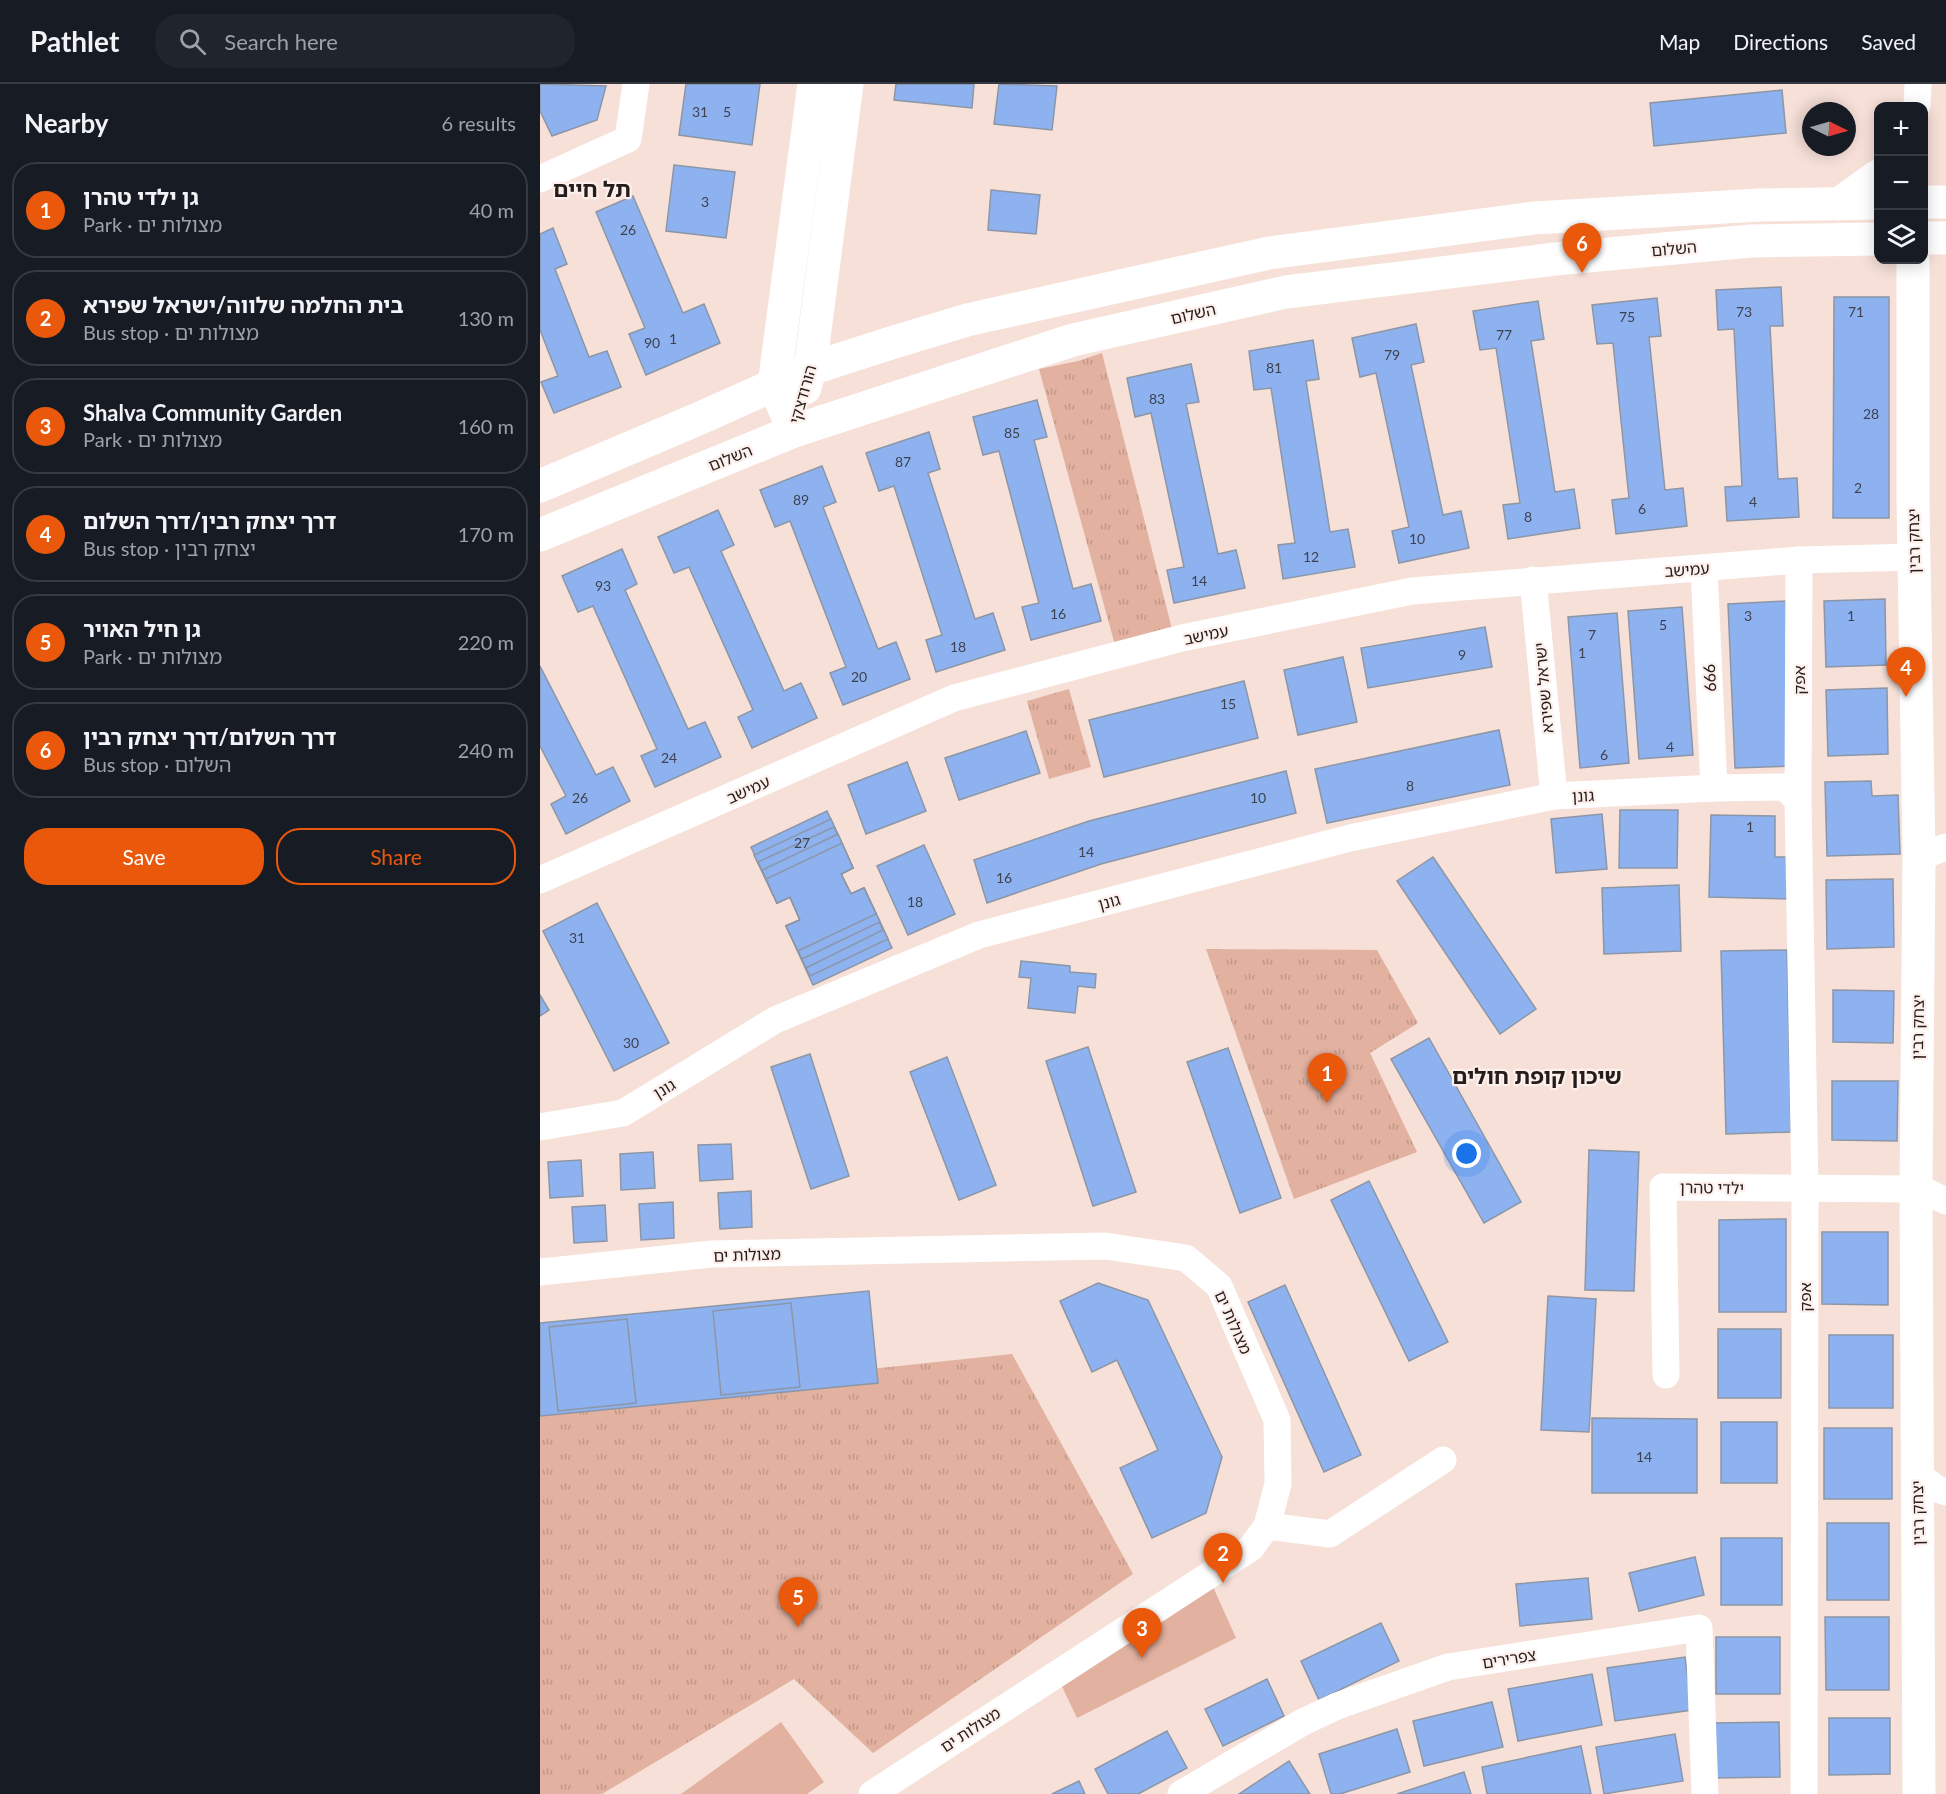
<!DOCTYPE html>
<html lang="en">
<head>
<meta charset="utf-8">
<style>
  body { margin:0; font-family:Lato,"Noto Sans Hebrew",sans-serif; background:#20242c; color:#f1f3f6 }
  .controls { position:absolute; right:18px; top:18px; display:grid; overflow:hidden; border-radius:12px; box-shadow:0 3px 15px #0003 }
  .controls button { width:54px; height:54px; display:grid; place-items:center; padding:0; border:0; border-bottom:2px solid #363941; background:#171b24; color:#f1f3f6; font:30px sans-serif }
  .compass { position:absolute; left:1262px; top:18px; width:54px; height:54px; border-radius:50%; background:#171b24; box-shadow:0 3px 15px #0003; rotate:95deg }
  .you { position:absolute; left:927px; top:1070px; width:21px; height:21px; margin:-15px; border:4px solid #fff; border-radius:50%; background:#1a73e8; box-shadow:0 0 0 9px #1a73e833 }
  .badge { display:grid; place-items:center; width:39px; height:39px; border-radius:50%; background:#ea580c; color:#fff; font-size:20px; font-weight:700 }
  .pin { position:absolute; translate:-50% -50px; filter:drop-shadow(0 2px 3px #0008) }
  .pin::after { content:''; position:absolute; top:32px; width:21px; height:18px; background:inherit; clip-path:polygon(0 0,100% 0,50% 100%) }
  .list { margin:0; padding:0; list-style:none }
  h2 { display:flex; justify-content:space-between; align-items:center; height:78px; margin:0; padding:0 24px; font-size:26px }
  h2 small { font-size:20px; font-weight:400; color:#9ea1a6 }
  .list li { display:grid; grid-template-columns:39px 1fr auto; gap:18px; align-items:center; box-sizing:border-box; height:96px; margin:0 12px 12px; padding:0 12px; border:2px solid #363941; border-radius:24px }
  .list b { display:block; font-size:22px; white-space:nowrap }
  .list p { margin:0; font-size:20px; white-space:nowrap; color:#9ea1a6 }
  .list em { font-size:20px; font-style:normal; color:#9ea1a6 }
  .actions { display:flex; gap:12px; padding:18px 24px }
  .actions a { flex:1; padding:14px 0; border:2px solid #ea580c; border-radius:24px; text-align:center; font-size:21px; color:#ea580c }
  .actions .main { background:#ea580c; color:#fff }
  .icon { flex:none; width:33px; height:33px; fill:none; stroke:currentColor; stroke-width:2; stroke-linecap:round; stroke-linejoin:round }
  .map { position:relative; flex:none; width:1406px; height:1710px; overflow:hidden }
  header { display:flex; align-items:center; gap:36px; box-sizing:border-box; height:84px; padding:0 30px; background:#171b24; border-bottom:2px solid #363941 }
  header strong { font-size:28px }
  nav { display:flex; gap:33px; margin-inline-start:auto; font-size:21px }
  .search { width:420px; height:54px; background:#20242c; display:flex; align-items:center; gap:15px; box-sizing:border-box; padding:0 21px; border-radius:24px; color:#9ea1a6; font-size:22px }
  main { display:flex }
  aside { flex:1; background:#171b24 }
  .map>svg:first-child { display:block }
  .green { fill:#e2b1a0 }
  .park { fill:url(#park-tufts) }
  .building { fill:#8eb2f0; stroke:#8c96a6; stroke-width:1.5 }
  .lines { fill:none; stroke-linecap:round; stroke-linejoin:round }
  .street { stroke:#fff; stroke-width:27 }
  .secondary { stroke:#fff; stroke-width:33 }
  .labels { text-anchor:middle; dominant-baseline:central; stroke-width:4.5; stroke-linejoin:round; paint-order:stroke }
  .number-label { font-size:14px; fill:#3e4250 }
  .street-label { font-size:16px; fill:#241d1a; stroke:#fdefeb }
  .district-label { font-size:22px; font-weight:bold; fill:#241d1a; stroke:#fdefeb }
</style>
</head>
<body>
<header>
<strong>Pathlet</strong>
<div class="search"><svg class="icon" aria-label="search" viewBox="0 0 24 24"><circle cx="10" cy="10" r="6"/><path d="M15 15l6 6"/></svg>Search here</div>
<nav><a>Map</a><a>Directions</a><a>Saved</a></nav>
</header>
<main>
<aside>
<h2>Nearby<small>6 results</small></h2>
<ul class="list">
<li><span class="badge">1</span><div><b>גן ילדי טהרן</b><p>Park · מצולות ים</p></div><em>40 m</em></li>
<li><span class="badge">2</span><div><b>בית החלמה שלווה/ישראל שפירא</b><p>Bus stop · מצולות ים</p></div><em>130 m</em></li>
<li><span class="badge">3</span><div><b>Shalva Community Garden</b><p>Park · מצולות ים</p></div><em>160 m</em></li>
<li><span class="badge">4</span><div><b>דרך יצחק רבין/דרך השלום</b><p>Bus stop · יצחק רבין</p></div><em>170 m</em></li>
<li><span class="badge">5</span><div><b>גן חיל האויר</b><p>Park · מצולות ים</p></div><em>220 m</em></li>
<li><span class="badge">6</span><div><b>דרך השלום/דרך יצחק רבין</b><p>Bus stop · השלום</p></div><em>240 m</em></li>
</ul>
<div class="actions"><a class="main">Save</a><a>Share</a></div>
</aside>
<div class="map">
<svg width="1406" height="1710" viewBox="0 0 1406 1710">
  <defs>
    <pattern id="park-tufts" width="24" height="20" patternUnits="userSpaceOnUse" patternTransform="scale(1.5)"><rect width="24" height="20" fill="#e2b1a0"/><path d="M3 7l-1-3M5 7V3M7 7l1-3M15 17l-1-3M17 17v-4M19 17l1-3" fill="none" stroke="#c29889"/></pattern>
  </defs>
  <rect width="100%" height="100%" fill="#f6e0d8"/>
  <g class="green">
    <path d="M 669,1494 L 696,1554 L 537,1634 L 518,1594 Z"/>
    <path d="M 241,1638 L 284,1698 L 267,1710 L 141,1710 Z"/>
  </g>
  <g class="park">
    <path d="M 562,269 L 635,557 L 578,572 L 499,285 L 538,277 Z"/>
    <path d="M 529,605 L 551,683 L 509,695 L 487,617 Z"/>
    <path d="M 666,865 L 837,866 L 878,939 L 830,969 L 877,1068 L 754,1115 Z"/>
    <path d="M 472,1270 L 593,1490 L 333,1669 L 254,1595 L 62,1710 L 0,1710 L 0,1320 Z"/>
  </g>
  <g class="building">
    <path d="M 0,0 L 66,2 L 57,36 L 12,52 L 0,27 Z"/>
    <path d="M 146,0 L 220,0 L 212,61 L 139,51 Z"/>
    <path d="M 356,0 L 434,0 L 432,24 L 354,16 Z"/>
    <path d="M 459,0 L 517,2 L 512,46 L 454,40 Z"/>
    <path d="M 1242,6 L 1246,49 L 1114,62 L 1110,19 Z"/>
    <path d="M 134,81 L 195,88 L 186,154 L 126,147 Z"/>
    <path d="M 451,106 L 500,111 L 496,150 L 448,146 Z"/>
    <path d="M 93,112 L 143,229 L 164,220 L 180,259 L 106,291 L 89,250 L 105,244 L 56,128 Z"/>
    <path d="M 13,144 L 27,180 L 15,185 L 49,273 L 67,267 L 81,303 L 14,329 L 1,298 L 18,292 L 0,246 L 0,150 Z"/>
    <path d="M 1241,203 L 1243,242 L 1230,242 L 1238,395 L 1257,394 L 1259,433 L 1187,437 L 1185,403 L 1202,402 L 1194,245 L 1178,246 L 1176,206 Z"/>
    <path d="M 1294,213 L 1349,213 L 1349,434 L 1293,434 Z"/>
    <path d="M 1117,214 L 1121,252 L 1109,253 L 1125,406 L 1143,404 L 1147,442 L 1076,450 L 1072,416 L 1089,414 L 1073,259 L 1057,260 L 1052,221 Z"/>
    <path d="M 998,217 L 1004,255 L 991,257 L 1015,408 L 1034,405 L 1040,444 L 968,455 L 963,421 L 980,419 L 956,264 L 940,266 L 933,227 Z"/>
    <path d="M 876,240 L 884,278 L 871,281 L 903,431 L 921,427 L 929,464 L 859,479 L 852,447 L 869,443 L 836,289 L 820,293 L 812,254 Z"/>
    <path d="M 773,256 L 779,295 L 766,297 L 790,448 L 808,445 L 815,483 L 743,495 L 738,461 L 755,459 L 731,304 L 714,306 L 709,267 Z"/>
    <path d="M 651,280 L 659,318 L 646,320 L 678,470 L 696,466 L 705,504 L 634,519 L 627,486 L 644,483 L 611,329 L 595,333 L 587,294 Z"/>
    <path d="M 497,316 L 507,353 L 494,356 L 533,505 L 551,500 L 561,537 L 491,556 L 482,523 L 499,519 L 459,367 L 443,371 L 433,333 Z"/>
    <path d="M 389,348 L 400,385 L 388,389 L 435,535 L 453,529 L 465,566 L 396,588 L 386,556 L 402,551 L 354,402 L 339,407 L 326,369 Z"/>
    <path d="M 282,382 L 296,418 L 283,423 L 338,565 L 356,558 L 370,595 L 303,621 L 290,589 L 306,583 L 250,437 L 235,443 L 220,406 Z"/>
    <path d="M 178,426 L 194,461 L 181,467 L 244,607 L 261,599 L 277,634 L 212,664 L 198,633 L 213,626 L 149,483 L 134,489 L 118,453 Z"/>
    <path d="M 82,465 L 97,500 L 85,506 L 148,645 L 165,638 L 181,673 L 115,703 L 101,672 L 117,665 L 53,522 L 38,528 L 22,492 Z"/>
    <path d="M 1345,515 L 1346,581 L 1286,583 L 1284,517 Z"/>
    <path d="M 1246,517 L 1253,682 L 1195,684 L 1188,520 Z"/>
    <path d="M 1142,523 L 1153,671 L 1099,675 L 1088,527 Z"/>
    <path d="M 1077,529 L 1089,679 L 1040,684 L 1028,533 Z"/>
    <path d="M 945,543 L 952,583 L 828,604 L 821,564 Z"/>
    <path d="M 803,573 L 817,638 L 758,651 L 744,586 Z"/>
    <path d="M 0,582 L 56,691 L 73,683 L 90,717 L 26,750 L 11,720 L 26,712 L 0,662 Z"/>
    <path d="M 704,597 L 718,654 L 564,693 L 549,636 Z"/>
    <path d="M 1347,604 L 1348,670 L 1288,672 L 1286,606 Z"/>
    <path d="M 959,646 L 970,701 L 787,739 L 775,685 Z"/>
    <path d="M 486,647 L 500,689 L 419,716 L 405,674 Z"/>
    <path d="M 367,678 L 386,727 L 326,750 L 308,701 Z"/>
    <path d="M 746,687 L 756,729 L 561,780 L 447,819 L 434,776 L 549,737 Z"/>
    <path d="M 1331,697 L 1332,712 L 1358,711 L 1360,770 L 1287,772 L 1285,698 Z"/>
    <path d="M 1080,726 L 1138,726 L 1137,784 L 1079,784 Z"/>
    <path d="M 287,727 L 313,784 L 301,790 L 311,810 L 324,804 L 352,864 L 273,901 L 246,842 L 260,836 L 250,813 L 237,819 L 211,763 Z"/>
    <path d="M 1062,730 L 1067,785 L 1016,789 L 1011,735 Z"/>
    <path d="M 1171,731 L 1235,732 L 1235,773 L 1254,773 L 1253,815 L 1169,813 Z"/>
    <path d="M 291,735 L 313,784 L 301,790 L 311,810 L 324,804 L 348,855 L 270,892 L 246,842 L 260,836 L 250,813 L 237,819 L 214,771 Z"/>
    <path d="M 294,743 L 313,784 L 301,790 L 311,810 L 324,804 L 343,846 L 266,884 L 246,842 L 260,836 L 250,813 L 237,819 L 218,778 Z"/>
    <path d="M 298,750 L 313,784 L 301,790 L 311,810 L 324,804 L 340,838 L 262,875 L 246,842 L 260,836 L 250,813 L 237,819 L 222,786 Z"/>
    <path d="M 302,759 L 313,784 L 301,790 L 311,810 L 324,804 L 336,830 L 258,867 L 246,842 L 260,836 L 250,813 L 237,819 L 226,795 Z"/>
    <path d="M 384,761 L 415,830 L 368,851 L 337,782 Z"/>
    <path d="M 893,773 L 996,925 L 960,950 L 857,797 Z"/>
    <path d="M 1353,795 L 1354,863 L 1287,865 L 1286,796 Z"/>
    <path d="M 1139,801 L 1141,867 L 1064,870 L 1062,804 Z"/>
    <path d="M 57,819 L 129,959 L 74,987 L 3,847 Z"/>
    <path d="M 1247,866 L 1251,1048 L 1186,1050 L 1181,867 Z"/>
    <path d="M 481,877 L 530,882 L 530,888 L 556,890 L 555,904 L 538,902 L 535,929 L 488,924 L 491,894 L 479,893 Z"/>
    <path d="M 1293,906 L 1354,907 L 1353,959 L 1293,958 Z"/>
    <path d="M 0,911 L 9,926 L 0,932 Z"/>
    <path d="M 889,954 L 981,1118 L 944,1139 L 851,975 Z"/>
    <path d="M 548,963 L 596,1108 L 553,1122 L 506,977 Z"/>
    <path d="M 688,964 L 741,1114 L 700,1129 L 647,978 Z"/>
    <path d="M 270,970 L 309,1092 L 271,1105 L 231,983 Z"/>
    <path d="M 407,973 L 456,1101 L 419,1116 L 370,988 Z"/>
    <path d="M 1292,997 L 1358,997 L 1357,1057 L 1292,1056 Z"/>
    <path d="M 191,1060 L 193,1095 L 160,1097 L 158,1061 Z"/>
    <path d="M 1049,1066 L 1099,1068 L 1094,1207 L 1045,1206 Z"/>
    <path d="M 113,1068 L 115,1104 L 81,1106 L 80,1070 Z"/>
    <path d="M 41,1076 L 43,1112 L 10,1114 L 8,1078 Z"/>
    <path d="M 829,1097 L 908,1258 L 869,1277 L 791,1116 Z"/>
    <path d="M 211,1107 L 212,1143 L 180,1145 L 178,1109 Z"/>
    <path d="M 133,1118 L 134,1154 L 101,1156 L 99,1120 Z"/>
    <path d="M 65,1121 L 67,1157 L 34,1159 L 32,1123 Z"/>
    <path d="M 1246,1135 L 1246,1228 L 1179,1228 L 1179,1136 Z"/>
    <path d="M 1282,1148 L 1348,1148 L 1348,1221 L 1282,1220 Z"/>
    <path d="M 558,1199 L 608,1216 L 682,1373 L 666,1429 L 612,1454 L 580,1384 L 618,1366 L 577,1276 L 552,1288 L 520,1217 Z"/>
    <path d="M 745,1201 L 821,1371 L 784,1388 L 708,1218 Z"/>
    <path d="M 329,1207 L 338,1299 L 0,1332 L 0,1239 Z"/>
    <path d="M 1008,1212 L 1056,1215 L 1049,1348 L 1001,1346 Z"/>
    <path d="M 251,1219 L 260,1303 L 181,1311 L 173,1227 Z"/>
    <path d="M 87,1235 L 96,1319 L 18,1327 L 9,1243 Z"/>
    <rect x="1178" y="1245" width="63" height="69"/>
    <rect x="1289" y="1251" width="64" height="73"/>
    <path d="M 1052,1334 L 1157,1335 L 1157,1409 L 1052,1409 Z"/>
    <rect x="1181" y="1338" width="56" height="61"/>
    <rect x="1284" y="1344" width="68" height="71"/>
    <rect x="1287" y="1439" width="62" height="77"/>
    <rect x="1181" y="1454" width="61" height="67"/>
    <path d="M 1155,1473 L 1164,1511 L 1099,1527 L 1089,1489 Z"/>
    <path d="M 1048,1494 L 1052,1535 L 980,1542 L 976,1500 Z"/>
    <path d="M 1285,1533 L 1349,1533 L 1349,1606 L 1286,1606 Z"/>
    <path d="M 841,1539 L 859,1577 L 779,1616 L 761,1577 Z"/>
    <rect x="1176" y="1553" width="64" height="57"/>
    <path d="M 1145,1573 L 1152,1626 L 1075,1637 L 1067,1584 Z"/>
    <path d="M 1052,1590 L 1062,1641 L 978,1657 L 968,1605 Z"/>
    <path d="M 727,1595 L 744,1632 L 683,1662 L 665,1625 Z"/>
    <path d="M 952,1618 L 963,1663 L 884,1682 L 873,1637 Z"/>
    <path d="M 1289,1634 L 1350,1634 L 1350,1690 L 1289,1691 Z"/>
    <path d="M 1239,1638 L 1240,1693 L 1174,1694 L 1174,1639 Z"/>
    <path d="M 857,1645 L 870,1688 L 800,1710 L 791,1710 L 779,1670 Z"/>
    <path d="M 627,1647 L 647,1684 L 598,1710 L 568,1710 L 555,1685 Z"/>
    <path d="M 1135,1650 L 1143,1697 L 1064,1710 L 1056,1663 Z"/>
    <path d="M 1041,1662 L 1051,1710 L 947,1710 L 942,1683 Z"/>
    <path d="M 749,1677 L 770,1710 L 699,1710 Z"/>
    <path d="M 924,1688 L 931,1710 L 857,1710 Z"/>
    <path d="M 539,1697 L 545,1710 L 512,1710 Z"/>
  </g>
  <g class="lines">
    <g class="street">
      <path d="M 1377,22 L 1378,0"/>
      <path d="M 0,95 L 88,55 L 96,0"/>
      <path d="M 1164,484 L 1174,704"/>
      <path d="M 993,496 L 1014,712"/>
      <path d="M 1258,716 L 1259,476"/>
      <path d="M 1379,773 L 1406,763"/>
      <path d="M 0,796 L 414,614 L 642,554 L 872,507 L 1259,476 L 1374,473"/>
      <path d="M 0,1043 L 83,1029 L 235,936 L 439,851 L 810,754 L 1014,712 L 1174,704 L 1244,703 L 1258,716 L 1265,1104 L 1264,1710"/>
      <path d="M 0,1188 L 172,1170 L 565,1162 L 646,1174 L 679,1202 L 737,1336 L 738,1400 L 727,1442 L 711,1464 L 332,1710"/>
      <path d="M 1126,1291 L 1123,1103 L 1376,1105 L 1389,1109 L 1406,1117"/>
      <path d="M 1376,1389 L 1397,1405 L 1406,1408"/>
      <path d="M 727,1442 L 790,1450 L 903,1376"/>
      <path d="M 641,1710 L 763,1638 L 797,1622 L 908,1583 L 1159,1544 L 1165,1710"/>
    </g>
    <g class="secondary">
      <path d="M 1384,118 L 1406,118"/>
      <path d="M 1299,120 L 1338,92"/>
      <path d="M 1384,154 L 1406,154"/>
      <path d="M 1373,176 L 1373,416 L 1379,773 L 1376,1105 L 1379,1710"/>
      <path d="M 265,304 L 270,285 L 307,0"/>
      <path d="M 254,347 L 234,301 L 274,0"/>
      <path d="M 0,402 L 158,335 L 270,285 L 351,259 L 427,236 L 729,169 L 994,134 L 1220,121 L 1338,119"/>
      <path d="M 0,451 L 254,347 L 533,256 L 746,208 L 1015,175 L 1211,157 L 1338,155"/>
    </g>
  </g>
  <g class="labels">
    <g class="number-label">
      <text x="160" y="27">31</text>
      <text x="187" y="27">5</text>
      <text x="165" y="117">3</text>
      <text x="88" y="145">26</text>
      <text x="1204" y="227">73</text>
      <text x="1316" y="227">71</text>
      <text x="1087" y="232">75</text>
      <text x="964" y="250">77</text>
      <text x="133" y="254">1</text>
      <text x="112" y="258">90</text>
      <text x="852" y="270">79</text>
      <text x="734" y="283">81</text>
      <text x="617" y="314">83</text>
      <text x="1331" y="329">28</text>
      <text x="472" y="348">85</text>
      <text x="363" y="377">87</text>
      <text x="1318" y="403">2</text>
      <text x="261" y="415">89</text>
      <text x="1213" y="417">4</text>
      <text x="1102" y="424">6</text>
      <text x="988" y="432">8</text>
      <text x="877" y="454">10</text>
      <text x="771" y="472">12</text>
      <text x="659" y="496">14</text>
      <text x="63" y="501">93</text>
      <text x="518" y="529">16</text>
      <text x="1208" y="531">3</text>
      <text x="1311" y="531">1</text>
      <text x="1123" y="540">5</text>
      <text x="1052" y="550">7</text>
      <text x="418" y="562">18</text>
      <text x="1042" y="568">1</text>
      <text x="922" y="570">9</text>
      <text x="319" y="592">20</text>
      <text x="688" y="619">15</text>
      <text x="1130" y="662">4</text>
      <text x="1064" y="670">6</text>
      <text x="129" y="673">24</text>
      <text x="870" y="701">8</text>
      <text x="40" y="713">26</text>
      <text x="718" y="713">10</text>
      <text x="1210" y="742">1</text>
      <text x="262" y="758">27</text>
      <text x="546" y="767">14</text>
      <text x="464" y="793">16</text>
      <text x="375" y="817">18</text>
      <text x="37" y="853">31</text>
      <text x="91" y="958">30</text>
      <text x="1104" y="1372">14</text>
    </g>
    <g class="street-label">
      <text transform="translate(1134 164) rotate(-5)">השלום</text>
      <text transform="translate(653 229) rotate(-13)">השלום</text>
      <text transform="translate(262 310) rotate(-74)">הורודצקי</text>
      <text transform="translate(190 373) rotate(-22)">השלום</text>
      <text transform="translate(1373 457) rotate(-91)">יצחק רבין</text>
      <text transform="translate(1147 485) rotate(-4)">עמישב</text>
      <text transform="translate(666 550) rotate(-12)">עמישב</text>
      <text transform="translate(1169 594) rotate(-93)">666</text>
      <text transform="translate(1258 596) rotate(-90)">אפק</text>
      <text transform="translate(1003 604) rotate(-95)">ישראל שפירא</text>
      <text transform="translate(208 705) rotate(-24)">עמישב</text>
      <text transform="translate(1043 711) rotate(-3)">גונן</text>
      <text transform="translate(569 817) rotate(-15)">גונן</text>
      <text transform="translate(1377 943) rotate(-89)">יצחק רבין</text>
      <text transform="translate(124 1004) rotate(-31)">גונן</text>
      <text transform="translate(1172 1103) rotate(1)">ילדי טהרן</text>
      <text transform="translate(207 1170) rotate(-2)">מצולות ים</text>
      <text transform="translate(1264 1213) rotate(-90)">אפק</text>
      <text transform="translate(694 1238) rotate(66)">מצולות ים</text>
      <text transform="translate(1377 1429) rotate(-91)">יצחק רבין</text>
      <text transform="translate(969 1574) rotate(-9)">צפרירים</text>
      <text transform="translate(430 1645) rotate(-33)">מצולות ים</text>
    </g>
    <g class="district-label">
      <text x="52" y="104">תל חיים</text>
      <text x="997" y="991">שיכון קופת חולים</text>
    </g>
  </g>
</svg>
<div class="controls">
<button>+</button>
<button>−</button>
<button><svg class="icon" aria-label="layers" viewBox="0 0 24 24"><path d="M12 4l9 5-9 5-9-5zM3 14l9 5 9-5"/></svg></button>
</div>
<svg class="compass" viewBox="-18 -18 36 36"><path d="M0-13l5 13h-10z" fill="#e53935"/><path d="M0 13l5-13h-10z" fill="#9ea1a6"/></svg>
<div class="you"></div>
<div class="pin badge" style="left:787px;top:1019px">1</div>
<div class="pin badge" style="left:683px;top:1499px">2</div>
<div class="pin badge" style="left:602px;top:1574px">3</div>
<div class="pin badge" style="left:1366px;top:613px">4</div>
<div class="pin badge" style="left:258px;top:1543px">5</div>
<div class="pin badge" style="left:1042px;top:189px">6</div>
</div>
</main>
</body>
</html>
